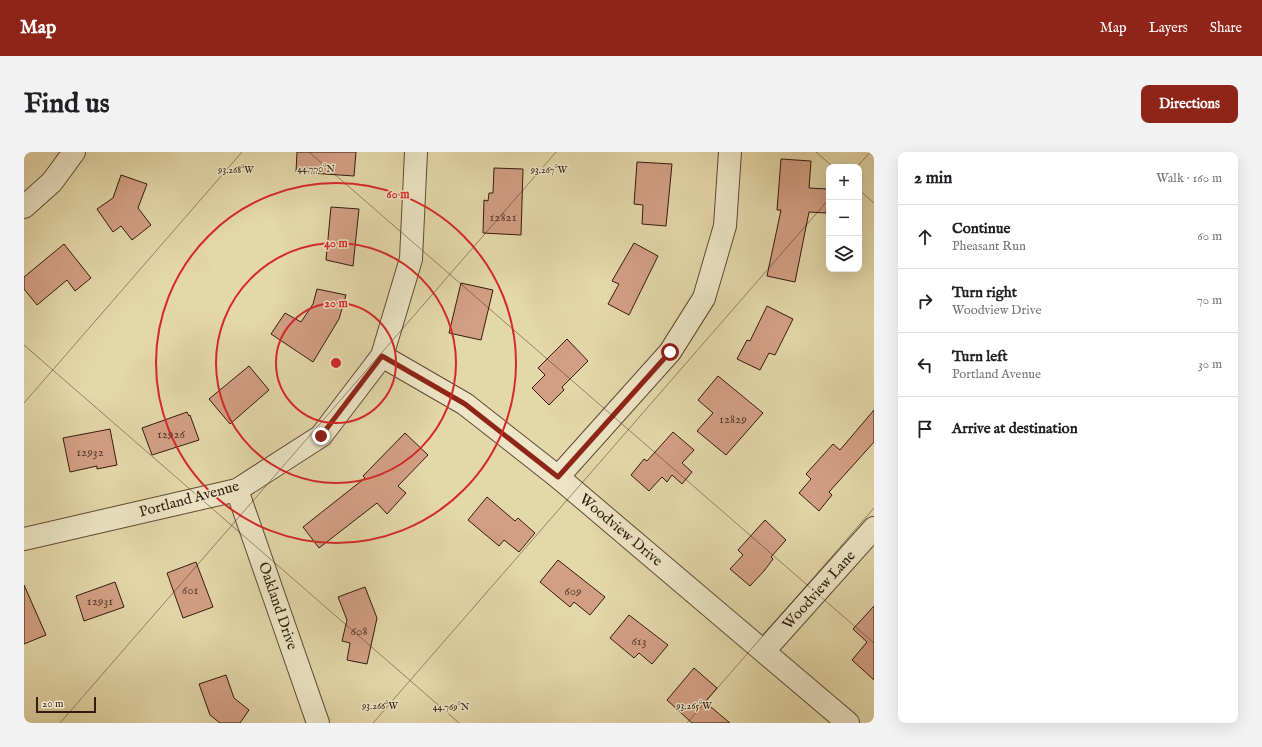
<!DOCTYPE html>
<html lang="en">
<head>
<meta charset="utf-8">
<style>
  body { margin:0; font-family:"IM FELL English",serif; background:#f2f2f2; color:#202124 }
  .controls { position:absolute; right:12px; top:12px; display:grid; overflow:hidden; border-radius:8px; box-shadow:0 4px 16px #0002 }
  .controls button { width:36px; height:36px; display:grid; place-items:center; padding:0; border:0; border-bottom:1px solid #e0e0e0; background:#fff; color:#202124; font:20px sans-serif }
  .scale { position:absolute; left:12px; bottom:10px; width:60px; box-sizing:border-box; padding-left:4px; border:2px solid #331b10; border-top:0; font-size:11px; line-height:14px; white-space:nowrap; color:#331b10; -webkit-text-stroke:3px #ede5c6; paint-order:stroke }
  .stop { position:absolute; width:12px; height:12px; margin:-9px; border:3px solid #8f2418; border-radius:50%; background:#fff }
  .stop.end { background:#8f2418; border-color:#fff; box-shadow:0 1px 4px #0008 }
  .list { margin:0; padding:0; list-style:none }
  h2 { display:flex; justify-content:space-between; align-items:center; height:52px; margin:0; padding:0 16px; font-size:17px }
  h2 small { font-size:13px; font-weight:400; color:#757577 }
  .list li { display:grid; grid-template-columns:26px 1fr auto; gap:12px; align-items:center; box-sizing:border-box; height:64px; padding:0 16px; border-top:1px solid #e0e0e0 }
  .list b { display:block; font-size:15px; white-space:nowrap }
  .list p { margin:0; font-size:13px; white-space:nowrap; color:#757577 }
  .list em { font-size:13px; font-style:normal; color:#757577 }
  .icon { flex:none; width:22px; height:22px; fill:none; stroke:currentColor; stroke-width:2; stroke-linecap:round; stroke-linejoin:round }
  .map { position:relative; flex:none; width:850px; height:571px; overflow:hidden; border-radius:8px }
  header { display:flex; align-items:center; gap:24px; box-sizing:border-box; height:56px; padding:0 20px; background:#8f2418; color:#fff }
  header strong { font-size:19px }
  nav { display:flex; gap:22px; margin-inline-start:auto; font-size:14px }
  .intro { display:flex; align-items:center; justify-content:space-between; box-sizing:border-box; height:96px; padding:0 24px }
  h1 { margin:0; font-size:28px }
  .button { padding:10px 18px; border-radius:8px; background:#8f2418; color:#fff; font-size:14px; font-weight:700 }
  main { display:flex; gap:24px; padding:0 24px }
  aside { flex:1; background:#fff; border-radius:8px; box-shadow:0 4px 16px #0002 }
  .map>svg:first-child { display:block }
  .building { fill:#d39f83; stroke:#331b10 }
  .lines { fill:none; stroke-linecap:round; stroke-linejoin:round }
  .minor-casing { stroke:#5f4a36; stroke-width:24 }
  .minor { stroke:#ede5c6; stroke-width:22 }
  .route { stroke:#8f2418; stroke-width:5 }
  .ticks { fill:none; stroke:#331b10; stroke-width:1; stroke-opacity:0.45 }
  .ring { fill:none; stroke:#d62828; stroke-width:2 }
  .labels { text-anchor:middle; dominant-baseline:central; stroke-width:3; stroke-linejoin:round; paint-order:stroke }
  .number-label { font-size:13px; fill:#5b3c2d }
  .street-label { font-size:15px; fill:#331b10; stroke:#ede5c6 }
  .ticks-label { font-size:10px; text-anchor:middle; fill:#331b10; stroke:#ede5c6; stroke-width:3; stroke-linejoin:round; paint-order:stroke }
  .centre { fill:#d62828; stroke:#ede5c6; stroke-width:2 }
  .ring-label { font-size:12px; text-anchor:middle; font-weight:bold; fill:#d62828; stroke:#ede5c6; stroke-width:3; stroke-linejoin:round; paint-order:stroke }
</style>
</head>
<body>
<header>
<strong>Map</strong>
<nav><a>Map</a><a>Layers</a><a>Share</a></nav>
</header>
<div class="intro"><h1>Find us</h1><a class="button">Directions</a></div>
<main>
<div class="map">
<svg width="850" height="571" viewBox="0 0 850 571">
  <rect width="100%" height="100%" fill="#e4d7a8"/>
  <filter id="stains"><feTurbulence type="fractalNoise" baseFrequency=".005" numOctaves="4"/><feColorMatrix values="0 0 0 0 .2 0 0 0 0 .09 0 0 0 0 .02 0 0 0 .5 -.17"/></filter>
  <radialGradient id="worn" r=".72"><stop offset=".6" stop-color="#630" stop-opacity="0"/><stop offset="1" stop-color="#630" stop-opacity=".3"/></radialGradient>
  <g class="building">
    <path d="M 273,0 L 332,0 L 330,24 L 272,20 Z"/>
    <path d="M 757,7 L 787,9 L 785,36 L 804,37 L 802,61 L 785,60 L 771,130 L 743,124 L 757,58 L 753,58 Z"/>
    <path d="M 613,10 L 648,12 L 642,74 L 618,72 L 619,53 L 610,52 Z"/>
    <path d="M 470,16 L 499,17 L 497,83 L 459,81 L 460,48 L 464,49 L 465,41 L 469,41 Z"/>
    <path d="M 97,23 L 123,32 L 114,56 L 127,73 L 108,88 L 97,74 L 89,80 L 73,57 L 89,46 Z"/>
    <path d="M 307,55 L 335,57 L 329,114 L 302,108 Z"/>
    <path d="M 610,91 L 634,104 L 605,163 L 584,152 L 595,132 L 588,129 Z"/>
    <path d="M 40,92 L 67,126 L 51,139 L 43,128 L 13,153 L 0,137 L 0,125 Z"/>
    <path d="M 437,131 L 469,138 L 457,188 L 425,181 Z"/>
    <path d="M 293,137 L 322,143 L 315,167 L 289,210 L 247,182 L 261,161 L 277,170 L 289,152 Z"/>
    <path d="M 743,154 L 769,167 L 751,203 L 745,201 L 736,218 L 713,207 L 723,188 L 726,189 Z"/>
    <path d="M 543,187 L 564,209 L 538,235 L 540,238 L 525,253 L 508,236 L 521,223 L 514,216 Z"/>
    <path d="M 225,214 L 245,238 L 206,272 L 185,247 Z"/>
    <path d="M 694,224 L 739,261 L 702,303 L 673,279 L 689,261 L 674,248 Z"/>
    <path d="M 850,258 L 850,290 L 805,340 L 808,343 L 795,359 L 775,341 L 787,327 L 782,322 L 809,292 L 816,298 Z"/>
    <path d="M 163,260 L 165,264 L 166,263 L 175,288 L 128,303 L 118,276 Z"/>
    <path d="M 86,277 L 93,313 L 73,317 L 73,314 L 46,320 L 39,286 Z"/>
    <path d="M 649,280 L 670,298 L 658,311 L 668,320 L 658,332 L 648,323 L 643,330 L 638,325 L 625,339 L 607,323 L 620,307 L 623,309 Z"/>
    <path d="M 381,281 L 404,303 L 374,334 L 382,341 L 363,362 L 353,351 L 295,396 L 279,375 L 341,326 L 339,324 Z"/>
    <path d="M 463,345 L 491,369 L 494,366 L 511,381 L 495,400 L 480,388 L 475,394 L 444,368 Z"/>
    <path d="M 741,368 L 762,388 L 747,405 L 749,407 L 740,419 L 726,434 L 706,417 L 719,403 L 714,398 Z"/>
    <path d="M 534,408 L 581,445 L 566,463 L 550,450 L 546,455 L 516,430 Z"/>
    <path d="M 172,410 L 189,455 L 159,466 L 143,421 Z"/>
    <path d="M 91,430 L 100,455 L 60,469 L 52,444 Z"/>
    <path d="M 0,433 L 22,483 L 0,492 Z"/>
    <path d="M 341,435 L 353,466 L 343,512 L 323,508 L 326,491 L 318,489 L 323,468 L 314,445 Z"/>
    <path d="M 850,454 L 850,528 L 828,508 L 843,490 L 829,477 Z"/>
    <path d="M 605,463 L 644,493 L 628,512 L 615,501 L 610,506 L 586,486 Z"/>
    <path d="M 670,516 L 693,536 L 681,550 L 706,571 L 668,571 L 643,548 Z"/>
    <path d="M 202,523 L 210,546 L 225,558 L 216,571 L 196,571 L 186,563 L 175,532 Z"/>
  </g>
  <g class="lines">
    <defs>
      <g id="minor">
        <path d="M 0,55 L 28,30 L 50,0"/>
        <path d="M 358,204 L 441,252 L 534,325 L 824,571"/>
        <path d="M 534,325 L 646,200 L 680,146 L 701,74 L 706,0"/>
        <path d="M 213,338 L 294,571"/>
        <path d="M 0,387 L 213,338 L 297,284 L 358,204 L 387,107 L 392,0"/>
        <path d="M 740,499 L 850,376"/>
      </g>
    </defs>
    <use href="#minor" class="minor-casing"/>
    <use href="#minor" class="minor"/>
  </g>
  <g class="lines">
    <path class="route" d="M 297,284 L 358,204 L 441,252 L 534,325 L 646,200"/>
  </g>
  <path class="ticks" d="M 285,0 L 850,491M 792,0 L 809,15M 833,15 L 846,0M 835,38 L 850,51M 0,193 L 435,571M 0,251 L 218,0M 36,571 L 532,0M 349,571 L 805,47M 663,571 L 850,356"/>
  <g class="ring">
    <circle cx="312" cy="211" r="60"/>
    <circle cx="312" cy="211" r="120"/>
    <circle cx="312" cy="211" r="180"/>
  </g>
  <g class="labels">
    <g class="number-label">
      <text x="479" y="65">12821</text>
      <text x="709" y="267">12829</text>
      <text x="147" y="282">12926</text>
      <text x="66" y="300">12932</text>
      <text x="166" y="438">601</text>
      <text x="549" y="439">609</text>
      <text x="76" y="449">12931</text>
      <text x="335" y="479">608</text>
      <text x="615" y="489">613</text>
    </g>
    <g class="street-label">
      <text transform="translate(165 347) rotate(-15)">Portland Avenue</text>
      <text transform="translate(597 378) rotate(40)">Woodview Drive</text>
      <text transform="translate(795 438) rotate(-48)">Woodview Lane</text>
      <text transform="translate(254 454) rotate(71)">Oakland Drive</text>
    </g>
  </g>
  <g class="ticks-label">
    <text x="292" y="20">44.770°N</text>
    <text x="525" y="21">93.267°W</text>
    <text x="212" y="21">93.268°W</text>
    <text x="356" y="557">93.266°W</text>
    <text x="670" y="557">93.265°W</text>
    <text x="427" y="558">44.769°N</text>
  </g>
  <circle cx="312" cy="211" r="6" class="centre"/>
  <g class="ring-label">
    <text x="374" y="46">60 m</text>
    <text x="312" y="95">40 m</text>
    <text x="312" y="155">20 m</text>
  </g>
  <rect width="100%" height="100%" filter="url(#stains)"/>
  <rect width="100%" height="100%" fill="url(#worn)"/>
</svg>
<div class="controls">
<button>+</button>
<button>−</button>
<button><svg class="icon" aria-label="layers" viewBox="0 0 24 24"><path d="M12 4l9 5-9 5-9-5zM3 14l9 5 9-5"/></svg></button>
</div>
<div class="scale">20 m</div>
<div class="stop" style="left:646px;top:200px"></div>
<div class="stop end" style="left:297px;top:284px"></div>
</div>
<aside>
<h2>2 min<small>Walk · 160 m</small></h2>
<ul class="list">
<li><svg class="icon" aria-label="ahead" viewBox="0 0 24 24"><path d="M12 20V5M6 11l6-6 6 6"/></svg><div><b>Continue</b><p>Pheasant Run</p></div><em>60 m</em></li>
<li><svg class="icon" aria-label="right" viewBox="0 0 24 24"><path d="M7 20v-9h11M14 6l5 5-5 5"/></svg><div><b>Turn right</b><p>Woodview Drive</p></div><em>70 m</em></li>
<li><svg class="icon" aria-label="left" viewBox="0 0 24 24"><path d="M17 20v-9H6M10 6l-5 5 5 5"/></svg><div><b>Turn left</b><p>Portland Avenue</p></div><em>30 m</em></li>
<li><svg class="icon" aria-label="arrive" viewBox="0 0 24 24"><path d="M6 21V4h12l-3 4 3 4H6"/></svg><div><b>Arrive at destination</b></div></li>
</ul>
</aside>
</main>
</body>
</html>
